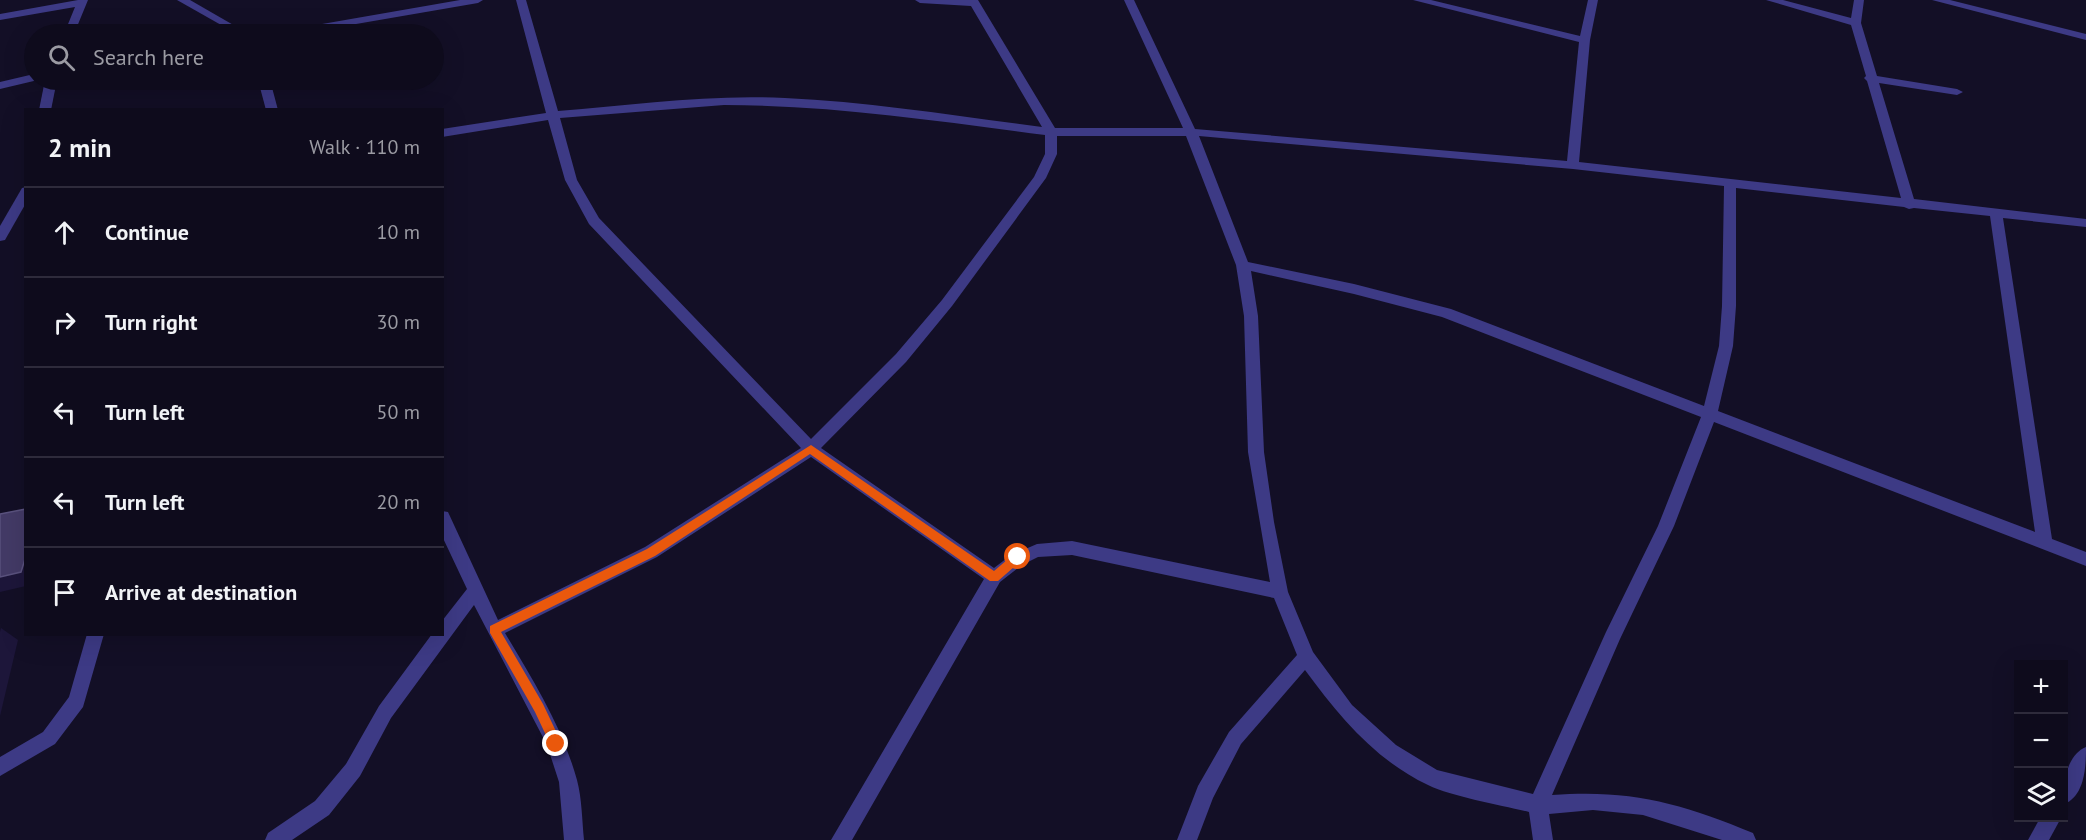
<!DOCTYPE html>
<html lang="en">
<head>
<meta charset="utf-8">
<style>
  body { margin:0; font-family:"PT Sans",sans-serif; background:#171425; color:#f1f3f6 }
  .controls { position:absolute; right:18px; bottom:18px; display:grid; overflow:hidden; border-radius:0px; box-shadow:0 6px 24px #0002 }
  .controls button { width:54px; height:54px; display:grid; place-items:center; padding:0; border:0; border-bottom:2px solid #2e2b3b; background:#0e0b1c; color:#f1f3f6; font:30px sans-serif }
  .stop { position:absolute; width:18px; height:18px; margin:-14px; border:4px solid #ea580c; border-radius:50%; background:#fff }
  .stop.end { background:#ea580c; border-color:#fff; box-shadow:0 2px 6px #0008 }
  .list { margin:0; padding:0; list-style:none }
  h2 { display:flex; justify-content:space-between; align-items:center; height:78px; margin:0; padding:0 24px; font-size:26px }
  h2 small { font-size:20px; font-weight:400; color:#9b9ba3 }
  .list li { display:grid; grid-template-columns:39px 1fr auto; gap:18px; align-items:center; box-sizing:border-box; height:90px; padding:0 24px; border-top:2px solid #2e2b3b }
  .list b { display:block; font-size:22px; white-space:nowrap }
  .list em { font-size:20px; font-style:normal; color:#9b9ba3 }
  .icon { flex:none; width:33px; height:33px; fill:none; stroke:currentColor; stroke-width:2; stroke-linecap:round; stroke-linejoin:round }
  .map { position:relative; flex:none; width:2086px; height:840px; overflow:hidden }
  .search { position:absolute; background:#0e0b1c; box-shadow:0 6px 24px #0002; left:24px; top:24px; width:420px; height:66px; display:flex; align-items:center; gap:15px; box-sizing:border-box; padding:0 21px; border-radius:33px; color:#9b9ba3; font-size:22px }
  .panel { position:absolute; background:#0e0b1c; box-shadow:0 6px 24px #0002; left:24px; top:108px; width:420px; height:528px; border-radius:0px }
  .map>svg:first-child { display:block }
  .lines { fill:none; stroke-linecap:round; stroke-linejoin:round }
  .minor { fill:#3d3a85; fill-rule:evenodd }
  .shaded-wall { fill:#1d163a }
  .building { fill:#433a66; stroke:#5a527e; stroke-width:1.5 }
  .route { fill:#ea580c }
</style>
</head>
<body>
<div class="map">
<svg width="2086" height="840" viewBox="0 0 2086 840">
  <rect width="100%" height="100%" fill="#130f26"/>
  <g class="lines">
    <g class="minor">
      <path d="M 78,0 L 88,0 L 74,34 L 64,34 L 75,7 L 0,20 L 0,14 Z"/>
      <path d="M 177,0 L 190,0 L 249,34 L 237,34 Z"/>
      <path d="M 460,0 L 483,0 L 478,3 L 298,34 L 277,34 L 282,31 Z"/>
      <path d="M 516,0 L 526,0 L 558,111 C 633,105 709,94 785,98 C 871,102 957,116 1042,127 L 971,6 L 920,3 L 915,0 L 978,0 L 1055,128 L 1183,128 L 1124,0 L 1134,0 L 1195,129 L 1567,161 L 1579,42 L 1413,0 L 1431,0 L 1580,36 L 1588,0 L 1598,0 L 1590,40 L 1579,162 L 1901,198 L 1867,81 L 1864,78 L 1866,76 L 1851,25 L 1766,0 L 1783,0 L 1851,18 L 1854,0 L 1864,0 L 1861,23 L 1877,76 L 1957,89 L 1963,92 L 1957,95 L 1879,83 L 1914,199 L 2086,219 L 2086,227 L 2003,218 L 2052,539 L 2086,552 L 2086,566 L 1714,422 L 1674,526 L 1620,639 L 1552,795 C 1630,789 1681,803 1753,833 L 1756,840 L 1722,840 L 1643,815 L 1593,810 L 1549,814 L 1553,840 L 1533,840 L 1529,812 C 1501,805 1453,797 1428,785 C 1375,760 1339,716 1305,670 L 1241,744 L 1213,798 L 1197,840 L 1177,840 L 1198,786 L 1229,732 L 1297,655 L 1274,598 L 1072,555 L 1038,557 L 1022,565 L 1000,582 L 852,840 L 831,840 L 984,579 L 811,457 L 657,557 L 505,633 C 533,680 562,726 577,780 C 582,799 582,820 584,840 L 564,840 L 559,782 L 547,745 L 474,605 L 391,718 L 360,776 L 329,815 L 292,840 L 265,840 L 268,833 L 315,801 L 346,764 L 379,706 L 432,634 L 442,634 L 442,621 L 467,589 L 442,536 L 442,511 L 448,512 L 498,620 L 645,547 L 801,448 L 589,224 L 565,180 L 548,120 L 442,137 L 442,129 L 546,113 ZM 724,105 C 832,105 938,121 1045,135 L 1045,154 L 1034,177 L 942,300 L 896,354 L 811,439 L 599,218 L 577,180 L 560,118 ZM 1057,136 L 1186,136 L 1236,265 L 1244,316 L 1248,452 L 1270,582 L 1072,541 L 1037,544 L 1011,555 L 994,568 L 821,448 L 906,362 L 952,306 L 1046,178 L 1057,154 ZM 1199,136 L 1573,169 L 1724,186 L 1722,306 L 1719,346 L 1704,406 L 1451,309 L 1354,284 L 1248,262 ZM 1736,188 L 1904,207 L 1909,209 L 1914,208 L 1990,216 L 2035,532 L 1718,411 L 1733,346 L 1736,306 ZM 1251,271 L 1354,294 L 1442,317 L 1701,417 L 1658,526 L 1606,632 L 1533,794 L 1437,770 L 1396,745 L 1352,705 L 1313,652 L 1288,592 L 1274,522 L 1264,452 L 1258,316 Z"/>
      <path d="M 1932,0 L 1950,0 L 2086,34 L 2086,40 Z"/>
      <path d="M 34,74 L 34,80 L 38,80 L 0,89 L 0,82 Z"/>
      <path d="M 45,80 L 57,80 L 51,110 L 39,110 Z"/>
      <path d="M 258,80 L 270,80 L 278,110 L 266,110 Z"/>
      <path d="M 26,187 L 26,203 L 5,240 L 0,241 L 0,226 L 22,188 Z"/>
      <path d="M 87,634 L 104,634 L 83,707 L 55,744 L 0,776 L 0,757 L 43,732 L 69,697 Z"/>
      <path d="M 2086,747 C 2086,766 2085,796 2064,804 C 2062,786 2066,755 2086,747 Z"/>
      <path d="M 2040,818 L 2061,818 L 2049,840 L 2028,840 Z"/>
    </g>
  </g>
  <g class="shaded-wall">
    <path d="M 26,556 L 26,586 L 0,592 L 0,577 Z"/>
    <path d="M 1,628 L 18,640 L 0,716 L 0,632 Z"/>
  </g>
  <path class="building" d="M 26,509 L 26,556 L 21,572 L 0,577 L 0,514 Z"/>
  <path class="route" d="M 811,445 L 994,571 L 1014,554 L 1022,554 L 1022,560 L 998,581 L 990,581 L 810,454 L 655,556 L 501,632 L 543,704 L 562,744 L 560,748 L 552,748 L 535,712 L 490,633 L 490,626 L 647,549 Z"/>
</svg>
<div class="controls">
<button>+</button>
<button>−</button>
<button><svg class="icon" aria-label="layers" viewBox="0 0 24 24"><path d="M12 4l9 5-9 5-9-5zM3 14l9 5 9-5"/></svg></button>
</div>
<div class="stop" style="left:1018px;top:557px"></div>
<div class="stop end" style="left:556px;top:744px"></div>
<div class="search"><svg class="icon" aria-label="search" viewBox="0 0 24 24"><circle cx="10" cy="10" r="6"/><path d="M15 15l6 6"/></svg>Search here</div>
<section class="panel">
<h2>2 min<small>Walk · 110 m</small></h2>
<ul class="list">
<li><svg class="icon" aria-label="ahead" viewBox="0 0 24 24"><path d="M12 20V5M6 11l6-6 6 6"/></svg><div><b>Continue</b></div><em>10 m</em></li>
<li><svg class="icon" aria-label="right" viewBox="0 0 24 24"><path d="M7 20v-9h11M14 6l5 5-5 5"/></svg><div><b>Turn right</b></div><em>30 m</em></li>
<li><svg class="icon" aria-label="left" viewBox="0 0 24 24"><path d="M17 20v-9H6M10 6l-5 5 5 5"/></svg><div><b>Turn left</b></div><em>50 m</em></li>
<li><svg class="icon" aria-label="left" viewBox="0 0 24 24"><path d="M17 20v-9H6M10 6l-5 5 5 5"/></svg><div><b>Turn left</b></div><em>20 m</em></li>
<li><svg class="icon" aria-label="arrive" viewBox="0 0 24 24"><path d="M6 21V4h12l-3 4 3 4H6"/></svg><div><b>Arrive at destination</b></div></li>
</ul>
</section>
</div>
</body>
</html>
